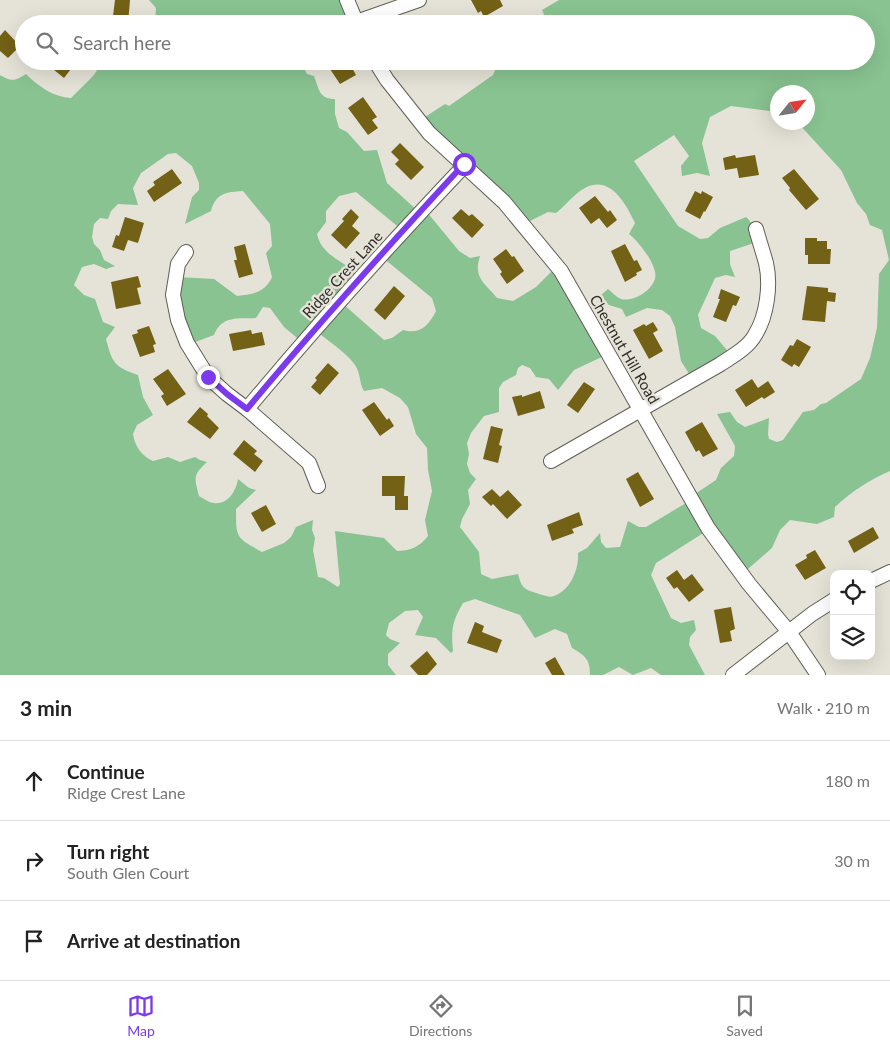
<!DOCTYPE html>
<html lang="en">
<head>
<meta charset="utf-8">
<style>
  body { margin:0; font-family:Lato,sans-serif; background:#f2f2f2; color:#222 }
  .controls { position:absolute; right:15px; bottom:15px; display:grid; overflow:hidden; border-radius:10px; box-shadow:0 5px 20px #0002 }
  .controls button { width:45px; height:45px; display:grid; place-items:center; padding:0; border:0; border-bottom:1px solid #e0e0e0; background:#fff; color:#222; font:25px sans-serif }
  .compass { position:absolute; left:770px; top:85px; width:45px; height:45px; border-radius:50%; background:#fff; box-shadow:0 5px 20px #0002; rotate:60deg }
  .stop { position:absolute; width:15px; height:15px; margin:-11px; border:4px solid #7c3aed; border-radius:50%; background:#fff }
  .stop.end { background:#7c3aed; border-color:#fff; box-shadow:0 1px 5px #0008 }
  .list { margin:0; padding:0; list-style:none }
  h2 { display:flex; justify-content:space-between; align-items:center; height:65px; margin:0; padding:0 20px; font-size:21px }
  h2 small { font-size:16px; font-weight:400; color:#767676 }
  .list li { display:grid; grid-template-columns:32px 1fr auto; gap:15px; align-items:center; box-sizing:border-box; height:80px; padding:0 20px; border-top:1px solid #e0e0e0 }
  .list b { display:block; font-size:19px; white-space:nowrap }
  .list p { margin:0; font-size:16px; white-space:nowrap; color:#767676 }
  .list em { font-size:16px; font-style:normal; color:#767676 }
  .icon { flex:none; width:28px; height:28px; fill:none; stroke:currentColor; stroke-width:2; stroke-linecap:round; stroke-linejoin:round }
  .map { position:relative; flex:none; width:890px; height:675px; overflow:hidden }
  .search { position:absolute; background:#fff; box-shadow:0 5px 20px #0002; left:15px; right:15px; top:15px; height:55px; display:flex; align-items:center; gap:12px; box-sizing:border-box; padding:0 18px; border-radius:28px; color:#767676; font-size:19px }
  .sheet { height:305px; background:#fff }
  nav { display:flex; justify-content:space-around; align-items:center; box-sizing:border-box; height:70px; border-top:1px solid #e0e0e0; background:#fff; font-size:14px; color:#767676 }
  nav a { display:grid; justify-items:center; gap:2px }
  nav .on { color:#7c3aed }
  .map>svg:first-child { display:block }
  .forest { fill:#89c391; fill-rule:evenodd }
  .building { fill:#736115 }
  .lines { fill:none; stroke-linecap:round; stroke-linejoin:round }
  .minor-casing { stroke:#615e55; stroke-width:16 }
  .minor { stroke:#fff; stroke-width:14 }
  .route { stroke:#7c3aed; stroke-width:6 }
  .labels { text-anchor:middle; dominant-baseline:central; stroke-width:5; stroke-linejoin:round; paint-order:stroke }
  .street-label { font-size:15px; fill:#2e2c28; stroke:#e5e2d7 }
</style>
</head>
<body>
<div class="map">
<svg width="890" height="675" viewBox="0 0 890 675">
  <rect width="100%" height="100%" fill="#e5e2d7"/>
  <g class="forest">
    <path d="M 149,0 L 349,0 L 360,24 L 155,24 L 156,8 Z"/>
    <path d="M 559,0 L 890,0 L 890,471 C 869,480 852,491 835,507 L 834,517 L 817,524 L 790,520 L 780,530 L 772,548 L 741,575 L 705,532 L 656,563 L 651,575 L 671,618 L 681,623 L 694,620 L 696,630 L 690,637 L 689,645 L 705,675 L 661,675 L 651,668 L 633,675 L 619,667 L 603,675 L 590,675 C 590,660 586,656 572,648 L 567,634 L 555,629 L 535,638 L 520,615 L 475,599 L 463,603 C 452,622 451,630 453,651 L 451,653 L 436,638 L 415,635 L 423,617 L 418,610 L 405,611 L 389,623 L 386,635 L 390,639 L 400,643 L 388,654 L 388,665 L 396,675 L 0,675 L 0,75 C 11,82 15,81 26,74 C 38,86 53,97 71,98 L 93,76 L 104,61 L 306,61 L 304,68 L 307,74 L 314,76 C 319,89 319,99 335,99 L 335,114 L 339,128 L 347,132 L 364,151 L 377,150 L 387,183 L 419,212 L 426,211 L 459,251 L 470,258 L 480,256 C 473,278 484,282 497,298 L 513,301 L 536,287 L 555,268 L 606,355 L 574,370 L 558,390 L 549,379 L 536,377 L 530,368 L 522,365 L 518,368 L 516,375 L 503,382 L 499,388 L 499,412 L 484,416 L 471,433 L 467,443 L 469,454 L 467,464 L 470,473 L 476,479 L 468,490 L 470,504 L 462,519 L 460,527 L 479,552 L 481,574 L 492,579 L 518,574 C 522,589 524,589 539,594 C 543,595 549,598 554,596 C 571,590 579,569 578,553 L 587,548 L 600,533 L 601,542 L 606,548 L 620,547 L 628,521 L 639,527 L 646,527 L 686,503 L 689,498 L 716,480 L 721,468 L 734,456 L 735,446 L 717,414 L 730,412 L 737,422 L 745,427 L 769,418 L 768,434 L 769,439 L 777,442 L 783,440 L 803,412 L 814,410 L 821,404 L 826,403 L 861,379 L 870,358 L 877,328 L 879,274 L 889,260 L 882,230 L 870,225 L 866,214 L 857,203 L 841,170 L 798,123 L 808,122 L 808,92 L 778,92 L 777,112 L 731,106 L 710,117 L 702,143 L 710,176 L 697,173 L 682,176 L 681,166 L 689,156 L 674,135 L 634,161 L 678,226 L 700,239 L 708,238 L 720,228 L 746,217 C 753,222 755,234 757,242 L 730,251 L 730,264 L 735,277 L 726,275 L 715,278 L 698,315 L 701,328 L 715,336 L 732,356 L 693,380 L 681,361 L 675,327 L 670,316 L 662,310 L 647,308 L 626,317 L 622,309 L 609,305 L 600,296 L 608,289 C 612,292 616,297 621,299 C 634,303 659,287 655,272 C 653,260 638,241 629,234 L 635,223 C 622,195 603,168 573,197 C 567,202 563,208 556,213 L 548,212 L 526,223 L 422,119 L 445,104 L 449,106 L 493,75 L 499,61 L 866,61 L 866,24 L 548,24 L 542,10 ZM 176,153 L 192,166 L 199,183 L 199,190 L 192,197 L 185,224 L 211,211 C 216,193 226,192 243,191 L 270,224 L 272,246 L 266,253 L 272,277 C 265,293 253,294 237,296 L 214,279 L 177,277 L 187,338 L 190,344 L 214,335 C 222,315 238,319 256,318 L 263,307 L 270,308 L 284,327 L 302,342 L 316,331 C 327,340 348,354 355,365 C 361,374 359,383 364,391 L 382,388 L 400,398 L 408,407 L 416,434 L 427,448 L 428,470 L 432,491 L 425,520 L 428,536 C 420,547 409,551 397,551 L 384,538 L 335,531 L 340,584 L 338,587 L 324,578 L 318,577 L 313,550 L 315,538 L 312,530 L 313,520 L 296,527 L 291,537 L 284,543 L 262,552 C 236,537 236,539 236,509 L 256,490 L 249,488 L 238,479 C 236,491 228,505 214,503 C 209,503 203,498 199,496 C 194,477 193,475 207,462 L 200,460 L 195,457 L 180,462 L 168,457 L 153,461 C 142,456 135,447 133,434 L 137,425 L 153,415 L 143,397 L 138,375 C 114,367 112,362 106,339 L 115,327 L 103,322 L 95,299 L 84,295 L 74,285 L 82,267 L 94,264 L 106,269 L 115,266 L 104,260 L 100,250 L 94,244 L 92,237 L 94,224 L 100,218 L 108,219 L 111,211 L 118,204 L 138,205 L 133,188 L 141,173 L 168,154 ZM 356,192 L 402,230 L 382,257 L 432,298 L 436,311 C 429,325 420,335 403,330 L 392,338 L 384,340 L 343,304 L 360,279 C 354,273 348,266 341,262 C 330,255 320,248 317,234 L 326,222 L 326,211 L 339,196 Z"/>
  </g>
  <g class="building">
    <path d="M 115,0 L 130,0 L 128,24 L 112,24 Z"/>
    <path d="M 471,0 L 500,0 L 503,6 L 484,17 L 481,11 L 478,13 Z"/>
    <path d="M 5,30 L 20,46 L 8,58 L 0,51 L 0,36 Z"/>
    <path d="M 43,61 L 77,61 L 64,78 Z"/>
    <path d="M 329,61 L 348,61 L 356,75 L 340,84 L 330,69 L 332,68 Z"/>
    <path d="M 363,97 L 377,117 L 372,120 L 378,128 L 368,135 L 348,108 Z"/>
    <path d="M 400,143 L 424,167 L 411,180 L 395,164 L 399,160 L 391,152 Z"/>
    <path d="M 735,155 L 736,158 L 755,155 L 759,175 L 739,178 L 737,168 L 725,170 L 723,158 Z"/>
    <path d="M 172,169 L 182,183 L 154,202 L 147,191 L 155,185 L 153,182 Z"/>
    <path d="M 794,169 L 819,199 L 806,210 L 789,190 L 790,188 L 782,178 Z"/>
    <path d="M 695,191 L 701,194 L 702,191 L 713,197 L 705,212 L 704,211 L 700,219 L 685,211 Z"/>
    <path d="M 595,196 L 608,212 L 610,210 L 617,220 L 607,228 L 599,218 L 591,224 L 579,208 Z"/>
    <path d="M 351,209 L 359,217 L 352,226 L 360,233 L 346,249 L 331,235 L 344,221 L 342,219 Z"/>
    <path d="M 461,209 L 469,216 L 472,214 L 484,225 L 472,238 L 452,218 Z"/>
    <path d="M 125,217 L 144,223 L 138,243 L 128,240 L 124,251 L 112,247 L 116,235 L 119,236 Z"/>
    <path d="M 805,238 L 817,238 L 817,241 L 827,241 L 827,249 L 831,249 L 830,264 L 808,264 L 808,255 L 805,255 Z"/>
    <path d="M 245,244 L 253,274 L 239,278 L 234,260 L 237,260 L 234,247 Z"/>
    <path d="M 625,244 L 634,261 L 637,260 L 642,270 L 636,273 L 637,275 L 625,282 L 611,251 Z"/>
    <path d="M 506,249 L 512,257 L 514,256 L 524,271 L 507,284 L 500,274 L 502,272 L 493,259 Z"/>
    <path d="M 138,276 L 141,287 L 137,288 L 141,304 L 116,309 L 111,282 Z"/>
    <path d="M 394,286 L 405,296 L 385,320 L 374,310 Z"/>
    <path d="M 807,286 L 828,288 L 828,292 L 836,293 L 835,302 L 827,301 L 825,322 L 802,320 Z"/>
    <path d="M 721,289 L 740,297 L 736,306 L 733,305 L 726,322 L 713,317 L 720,299 L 718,299 Z"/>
    <path d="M 653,322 L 658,330 L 653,333 L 663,351 L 649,359 L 633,330 L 644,324 L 646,326 Z"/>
    <path d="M 149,326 L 156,344 L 153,345 L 155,352 L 140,357 L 132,335 L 138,333 L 137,330 Z"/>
    <path d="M 251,330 L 252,334 L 262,332 L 265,345 L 233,351 L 229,334 Z"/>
    <path d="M 797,339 L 811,347 L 799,367 L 794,364 L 792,367 L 781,360 L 790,345 L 793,346 Z"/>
    <path d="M 328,363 L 339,373 L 320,395 L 311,387 L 317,380 L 315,378 Z"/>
    <path d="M 168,369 L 186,394 L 167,406 L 161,396 L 164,394 L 153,379 Z"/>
    <path d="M 752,379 L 758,388 L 768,381 L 775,392 L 764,399 L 762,397 L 746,407 L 735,390 Z"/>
    <path d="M 584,382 L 595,389 L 578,413 L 567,405 Z"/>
    <path d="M 540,391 L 545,408 L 518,416 L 512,397 L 522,395 L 522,397 Z"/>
    <path d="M 374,402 L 387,420 L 389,418 L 394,426 L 380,436 L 362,410 Z"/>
    <path d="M 200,407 L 208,414 L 207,416 L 219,428 L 210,439 L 187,422 Z"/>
    <path d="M 702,422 L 718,449 L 703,457 L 699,450 L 696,452 L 685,432 Z"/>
    <path d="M 491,426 L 503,429 L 499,445 L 502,446 L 498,463 L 483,459 Z"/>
    <path d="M 244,440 L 257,451 L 254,454 L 263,461 L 255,472 L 233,454 Z"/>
    <path d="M 638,472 L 654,499 L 640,507 L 626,479 Z"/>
    <path d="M 382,476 L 405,476 L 404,496 L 408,496 L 408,510 L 395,510 L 395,496 L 382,496 Z"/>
    <path d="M 492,489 L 500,497 L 508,490 L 522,505 L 507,519 L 493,504 L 491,506 L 482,497 Z"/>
    <path d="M 266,505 L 276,524 L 262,532 L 251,513 Z"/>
    <path d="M 579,512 L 583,525 L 572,529 L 574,533 L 552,541 L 547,525 Z"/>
    <path d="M 873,527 L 879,538 L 854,553 L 848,541 Z"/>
    <path d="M 815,550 L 826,568 L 805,580 L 795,565 L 807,558 L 806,555 Z"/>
    <path d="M 677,570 L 684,580 L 692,574 L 704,590 L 689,602 L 677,587 L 674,589 L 666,578 Z"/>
    <path d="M 731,607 L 735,629 L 730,631 L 732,641 L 720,643 L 714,610 Z"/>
    <path d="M 475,622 L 484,626 L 482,632 L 502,640 L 497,653 L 467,643 Z"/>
    <path d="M 427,651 L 437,664 L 427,675 L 418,675 L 410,666 Z"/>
    <path d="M 555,657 L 565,675 L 552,675 L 545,663 Z"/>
  </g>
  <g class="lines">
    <defs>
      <g id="minor">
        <path d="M 347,0 L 357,24"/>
        <path d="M 356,22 L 419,0"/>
        <path d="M 375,61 L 387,80 L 429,133 L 504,202 L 561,271 L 708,528 L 749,584 L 789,632 L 818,675"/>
        <path d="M 186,252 L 178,264 L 173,295 L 178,320 L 187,343 L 208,377 L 227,394 L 247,409 L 309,463 L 318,486"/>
        <path d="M 247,409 C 317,325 390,244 465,165"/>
        <path d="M 551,461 L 719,365 C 731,357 748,348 755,335 C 767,316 771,285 766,263 C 763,252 759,240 756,229"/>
        <path d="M 871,581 L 890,572"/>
        <path d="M 733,675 L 812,614 L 834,600"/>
      </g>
    </defs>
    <use href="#minor" class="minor-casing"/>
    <use href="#minor" class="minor"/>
  </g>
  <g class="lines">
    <path class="route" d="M 208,377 L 227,394 L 247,409 C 317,325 390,244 464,164"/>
  </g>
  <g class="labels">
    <g class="street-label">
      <text transform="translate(342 274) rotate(-48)">Ridge Crest Lane</text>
      <text transform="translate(625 349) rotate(60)">Chestnut Hill Road</text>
    </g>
  </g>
</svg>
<div class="controls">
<button><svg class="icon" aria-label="locate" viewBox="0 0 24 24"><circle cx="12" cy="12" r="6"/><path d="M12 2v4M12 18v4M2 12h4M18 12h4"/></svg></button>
<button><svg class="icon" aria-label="layers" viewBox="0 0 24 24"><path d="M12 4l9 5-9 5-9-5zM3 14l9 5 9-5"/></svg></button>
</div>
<svg class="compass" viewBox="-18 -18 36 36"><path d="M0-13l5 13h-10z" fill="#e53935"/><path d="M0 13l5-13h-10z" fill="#767676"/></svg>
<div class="stop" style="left:464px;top:164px"></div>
<div class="stop end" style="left:208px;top:377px"></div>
<div class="search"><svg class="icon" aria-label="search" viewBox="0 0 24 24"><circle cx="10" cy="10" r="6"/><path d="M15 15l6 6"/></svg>Search here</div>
</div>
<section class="sheet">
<h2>3 min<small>Walk · 210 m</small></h2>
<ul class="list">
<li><svg class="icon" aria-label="ahead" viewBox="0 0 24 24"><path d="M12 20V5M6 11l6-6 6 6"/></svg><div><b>Continue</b><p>Ridge Crest Lane</p></div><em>180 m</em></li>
<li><svg class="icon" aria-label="right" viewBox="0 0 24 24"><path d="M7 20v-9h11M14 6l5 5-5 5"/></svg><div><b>Turn right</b><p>South Glen Court</p></div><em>30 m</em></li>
<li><svg class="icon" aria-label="arrive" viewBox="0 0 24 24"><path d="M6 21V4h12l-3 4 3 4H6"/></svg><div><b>Arrive at destination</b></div></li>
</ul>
</section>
<nav>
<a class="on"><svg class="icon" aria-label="map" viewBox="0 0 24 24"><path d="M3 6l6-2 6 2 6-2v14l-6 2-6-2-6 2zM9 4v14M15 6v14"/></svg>Map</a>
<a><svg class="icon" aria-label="directions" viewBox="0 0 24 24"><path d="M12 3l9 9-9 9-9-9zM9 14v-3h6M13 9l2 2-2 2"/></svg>Directions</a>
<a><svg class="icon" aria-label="saved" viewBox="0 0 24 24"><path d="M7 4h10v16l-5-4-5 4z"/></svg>Saved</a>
</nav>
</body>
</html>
